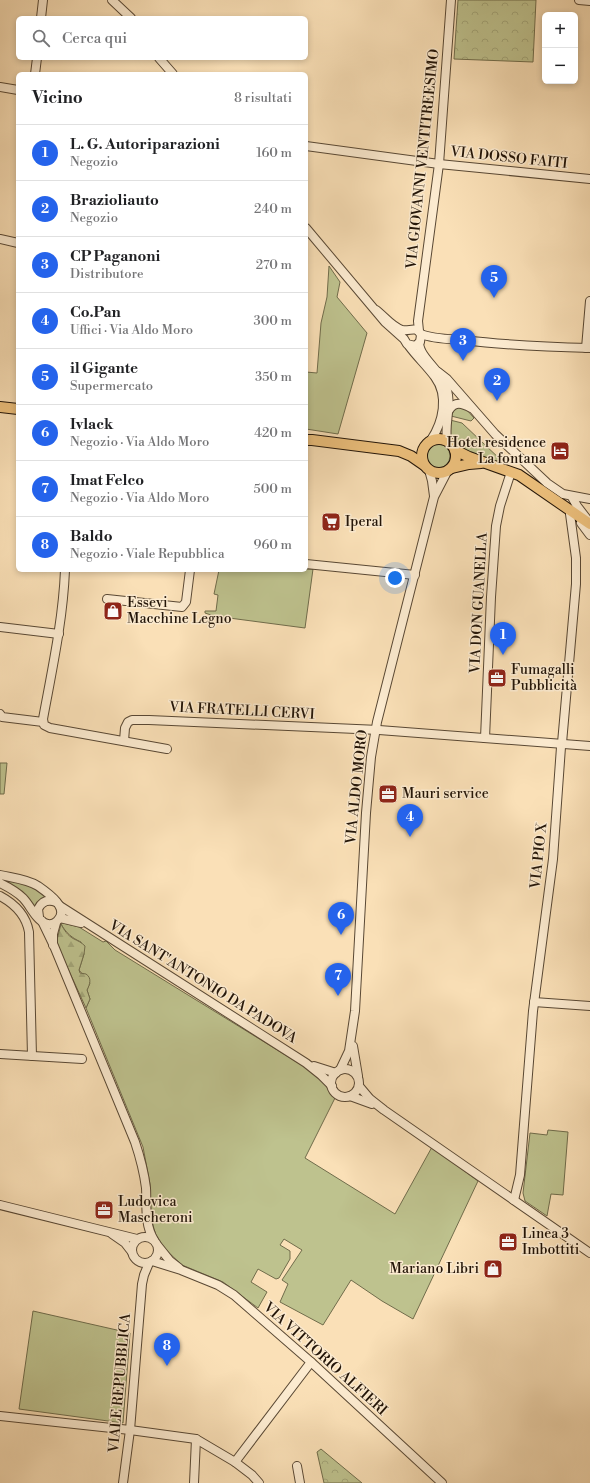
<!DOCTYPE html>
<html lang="it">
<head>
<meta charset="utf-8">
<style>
  body { margin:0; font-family:"Libre Bodoni",serif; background:#f2f2f2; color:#202124 }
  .controls { position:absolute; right:12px; top:12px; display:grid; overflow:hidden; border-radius:6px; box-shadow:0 2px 6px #0003 }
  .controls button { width:36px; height:36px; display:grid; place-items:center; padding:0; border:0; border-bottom:1px solid #e0e0e0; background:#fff; color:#202124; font:20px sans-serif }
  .you { position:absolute; left:395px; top:578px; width:14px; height:14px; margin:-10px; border:3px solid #fff; border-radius:50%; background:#1a73e8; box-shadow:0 0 0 6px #1a73e833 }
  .badge { display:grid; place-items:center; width:26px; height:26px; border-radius:50%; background:#2563eb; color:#fff; font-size:13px; font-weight:700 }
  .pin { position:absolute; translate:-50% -33px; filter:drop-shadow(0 1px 2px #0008) }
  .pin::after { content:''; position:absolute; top:21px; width:14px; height:12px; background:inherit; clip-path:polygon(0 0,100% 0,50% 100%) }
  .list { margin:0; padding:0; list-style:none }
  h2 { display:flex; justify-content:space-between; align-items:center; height:52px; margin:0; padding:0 16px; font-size:17px }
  h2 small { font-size:13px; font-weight:400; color:#757577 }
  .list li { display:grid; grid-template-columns:26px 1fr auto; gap:12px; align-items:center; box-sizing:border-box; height:56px; padding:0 16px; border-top:1px solid #e0e0e0 }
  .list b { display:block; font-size:15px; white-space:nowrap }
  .list p { margin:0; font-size:13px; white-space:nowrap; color:#757577 }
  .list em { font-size:13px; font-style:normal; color:#757577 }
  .icon { flex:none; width:22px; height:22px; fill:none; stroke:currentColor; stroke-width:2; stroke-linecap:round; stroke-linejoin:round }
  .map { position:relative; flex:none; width:590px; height:1483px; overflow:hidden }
  .search { position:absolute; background:#fff; box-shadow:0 2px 6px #0003; left:16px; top:16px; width:292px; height:44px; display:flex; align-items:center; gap:10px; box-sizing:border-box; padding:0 14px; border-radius:6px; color:#757577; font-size:15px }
  .panel { position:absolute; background:#fff; box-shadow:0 2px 6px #0003; left:16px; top:72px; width:292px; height:500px; border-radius:6px }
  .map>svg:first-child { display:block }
  .grass { fill:#bec28e; stroke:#706c4b }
  .forest { fill:url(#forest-firs); stroke:#706c4b }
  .park { fill:url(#park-crowns); stroke:#706c4b }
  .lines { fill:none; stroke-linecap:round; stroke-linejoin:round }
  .minor-casing { stroke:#594834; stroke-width:10 }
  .major-casing { stroke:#231508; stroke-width:12 }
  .minor { stroke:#fcebd0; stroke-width:8 }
  .major { stroke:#edc07c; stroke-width:10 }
  .labels { text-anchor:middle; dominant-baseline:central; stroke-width:3; stroke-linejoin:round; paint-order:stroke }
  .street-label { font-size:14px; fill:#231508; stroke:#fcebd0 }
  .poi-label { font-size:14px; fill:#231508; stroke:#fcebd0; text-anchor:start }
</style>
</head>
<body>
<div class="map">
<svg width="590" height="1483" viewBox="0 0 590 1483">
  <defs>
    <pattern id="forest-firs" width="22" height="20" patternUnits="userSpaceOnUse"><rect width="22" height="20" fill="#bec28e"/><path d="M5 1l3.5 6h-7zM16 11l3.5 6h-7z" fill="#a3a679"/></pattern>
    <pattern id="park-crowns" width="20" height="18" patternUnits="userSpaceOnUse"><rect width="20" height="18" fill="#bec28e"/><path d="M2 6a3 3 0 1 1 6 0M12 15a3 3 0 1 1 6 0" fill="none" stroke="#a3a679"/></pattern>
  </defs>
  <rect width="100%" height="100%" fill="#fae0b7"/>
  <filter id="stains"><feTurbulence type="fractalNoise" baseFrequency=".005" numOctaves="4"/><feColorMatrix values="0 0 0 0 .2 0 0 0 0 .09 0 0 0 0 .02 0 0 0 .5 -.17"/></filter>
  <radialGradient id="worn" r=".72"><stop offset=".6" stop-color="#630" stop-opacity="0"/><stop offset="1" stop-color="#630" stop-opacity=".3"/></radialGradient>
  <g class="grass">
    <path d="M 329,266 L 340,282 L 337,297 L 367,333 L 338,434 L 306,429 L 306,372 L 317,373 L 321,323 L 327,297 Z"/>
    <path d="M 456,407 L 465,408 L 474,418 L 471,421 L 451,416 Z"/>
    <path d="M 450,420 L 462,423 L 502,461 C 488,462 457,453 451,439 C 449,434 450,426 450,420 Z"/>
    <circle cx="438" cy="456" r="12"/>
    <path d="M 306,569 L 313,569 L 305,628 L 214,616 L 205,613 L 205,611 L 216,611 L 218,595 L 214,594 L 219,570 L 306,570 Z"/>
    <path d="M 0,763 L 7,763 L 4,794 L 0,794 Z"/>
    <path d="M 0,878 L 26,883 L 47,897 L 34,907 L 0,880 Z"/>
    <path d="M 63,923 L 79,927 L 103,942 L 106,941 L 115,950 L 313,1072 L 323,1080 L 335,1098 L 305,1158 L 395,1214 L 432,1147 L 478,1181 L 413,1319 L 382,1301 L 351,1280 L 323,1325 L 280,1302 L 288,1284 L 282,1280 L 302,1250 L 284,1239 L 280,1245 L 290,1251 L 290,1259 L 279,1278 L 276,1279 L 258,1269 L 251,1282 L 267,1292 L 258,1308 L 223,1282 L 182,1265 L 166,1250 L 157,1238 L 154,1229 L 151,1216 L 150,1184 L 143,1147 L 86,1008 L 90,999 L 87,990 L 90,983 L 79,970 L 84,954 L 81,942 C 72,938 66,933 61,924 Z"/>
    <path d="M 548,1130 L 568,1132 L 563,1195 L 551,1194 L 547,1216 L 525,1201 L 523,1193 L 530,1133 L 547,1135 Z"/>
    <path d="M 33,1311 L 130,1333 L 123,1423 L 19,1409 Z"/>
  </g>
  <path class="forest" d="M 61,924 C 64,930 68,936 74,939 C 78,941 81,942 85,946 L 84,954 L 79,970 L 80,973 L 86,974 C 92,978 90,984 87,990 L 90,999 L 86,1008 L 58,947 L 57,940 Z"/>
  <g class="park">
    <path d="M 458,0 L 536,0 L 533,62 L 454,59 Z"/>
    <path d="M 321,1449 L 362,1483 L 324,1483 L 317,1452 Z"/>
  </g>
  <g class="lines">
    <defs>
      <g id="minor">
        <path d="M 112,0 L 131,18"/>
        <path d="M 579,0 L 590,1"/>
        <path d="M 41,18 L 43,0"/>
        <path d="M 159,58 L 173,74"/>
        <path d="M 35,74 L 37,58"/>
        <path d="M 0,87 L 18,90"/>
        <path d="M 306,146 L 439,164 L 590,179"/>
        <path d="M 306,228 L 385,322 L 404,339 L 407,344 L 415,346 L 420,342 L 421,335 C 416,325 410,332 402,330 C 392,327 384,316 376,310"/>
        <path d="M 0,239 L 18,243"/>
        <path d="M 419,331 L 418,321 L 439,164 L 451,0"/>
        <path d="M 421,334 C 433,339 449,339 463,340 C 505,345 548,347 590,348"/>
        <path d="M 419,343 C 420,357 438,369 444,382 C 454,403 444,420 447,441"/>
        <path d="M 409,346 C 417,357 427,366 435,377 C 449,396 443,422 431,440"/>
        <path d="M 586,348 L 590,301"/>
        <path d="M 438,372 L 447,379 L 495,434 L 547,483 L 563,494 L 590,499"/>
        <path d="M 449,410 C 455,401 462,403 471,408"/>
        <path d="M 429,470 L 432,481 L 434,496"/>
        <path d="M 572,497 L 577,506 L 587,519"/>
        <path d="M 581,523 L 590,535"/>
        <path d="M 306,564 L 415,575"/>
        <path d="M 65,570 C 63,620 52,670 43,719 L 44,725 L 50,728 L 167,749"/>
        <path d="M 107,599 L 182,607 L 186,602 L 190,570"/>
        <path d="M 0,627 L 59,634"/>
        <path d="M 0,714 L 2,717 L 43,722"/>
        <path d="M 485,738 L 491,597 L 496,526 L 500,506 L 511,472"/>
        <path d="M 124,741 L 125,728 L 128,722 L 132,720 L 149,720 L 379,730 L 590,746"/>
        <path d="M 0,875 C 13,878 27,879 38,886 C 48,893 71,909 57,921 C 54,924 49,925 45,923 C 36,920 30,905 23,898 C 17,892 8,887 0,883"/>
        <path d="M 0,896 C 15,904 26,915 29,932 L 32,1056"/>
        <path d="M 60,906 L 306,1063 L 321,1075 L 332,1086"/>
        <path d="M 39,917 L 38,909 C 42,901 48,899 56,902"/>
        <path d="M 60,918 L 81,923"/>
        <path d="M 42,921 L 54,946 L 135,1142 C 140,1157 144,1172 146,1188 C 147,1205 144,1224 154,1240"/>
        <path d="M 53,945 L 53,934 L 56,923"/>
        <path d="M 534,1002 L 590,1006"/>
        <path d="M 353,1046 L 358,1076"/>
        <path d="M 0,1054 L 82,1059"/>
        <path d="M 314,1066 L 336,1073"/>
        <circle cx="345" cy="1083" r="14"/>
        <path d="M 340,1070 L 349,1051 L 355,1011 L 366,813 L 371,757 L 377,722 L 434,497 L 447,472"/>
        <path d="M 359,1086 L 370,1099 L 384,1110 L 590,1253"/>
        <path d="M 350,1096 L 372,1104"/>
        <path d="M 514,1200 L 520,1175 L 533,1011 L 553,859 L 561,747 L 562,743 L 576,584 L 576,558 L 570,514"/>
        <path d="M 0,1205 L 137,1239"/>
        <path d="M 112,1234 L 125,1243 L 132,1252"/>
        <circle cx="145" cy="1250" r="13"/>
        <path d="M 158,1246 L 170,1261 L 179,1268"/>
        <path d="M 152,1261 L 181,1270 L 218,1285 L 234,1295 L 311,1362 L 442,1483"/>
        <path d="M 0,1416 L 130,1430 L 196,1439 L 235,1462 L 252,1475 L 259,1483"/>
        <path d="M 235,1462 L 311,1362"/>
        <path d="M 297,1466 L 300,1483"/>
        <path d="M 123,1483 L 130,1430 L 142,1284 L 144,1275 L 149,1263"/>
        <path d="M 194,1483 L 196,1439"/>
      </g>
      <g id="major">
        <path d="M 0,407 L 18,409"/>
        <circle cx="439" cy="456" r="17"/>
        <path d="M 306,440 L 312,440 L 399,451 L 411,456 L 424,465"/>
        <path d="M 455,450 L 469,457 L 519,475 L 590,524"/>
        <path d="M 452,468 L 469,464 L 481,463"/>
      </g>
    </defs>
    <use href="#minor" class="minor-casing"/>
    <use href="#major" class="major-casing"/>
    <use href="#minor" class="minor"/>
    <use href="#major" class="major"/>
  </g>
  <defs>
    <symbol id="hotel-square" viewBox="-11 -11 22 22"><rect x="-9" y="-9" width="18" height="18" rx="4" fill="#8f2418" stroke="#fcebd0"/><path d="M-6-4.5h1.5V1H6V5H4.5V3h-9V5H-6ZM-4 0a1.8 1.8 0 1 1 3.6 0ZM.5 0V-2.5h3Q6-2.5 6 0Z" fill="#fff"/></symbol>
    <symbol id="supermarket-square" viewBox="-11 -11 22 22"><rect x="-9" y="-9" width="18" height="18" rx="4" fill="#8f2418" stroke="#fcebd0"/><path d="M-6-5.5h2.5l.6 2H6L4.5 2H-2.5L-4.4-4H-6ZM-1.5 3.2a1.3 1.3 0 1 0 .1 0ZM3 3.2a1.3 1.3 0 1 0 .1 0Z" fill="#fff"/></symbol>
    <symbol id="shop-square" viewBox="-11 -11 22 22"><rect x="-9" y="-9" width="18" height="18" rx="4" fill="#8f2418" stroke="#fcebd0"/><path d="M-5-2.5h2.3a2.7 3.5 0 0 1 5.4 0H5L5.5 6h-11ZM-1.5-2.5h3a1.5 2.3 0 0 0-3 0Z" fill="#fff"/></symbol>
    <symbol id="office-square" viewBox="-11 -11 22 22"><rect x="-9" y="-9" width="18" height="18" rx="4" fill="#8f2418" stroke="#fcebd0"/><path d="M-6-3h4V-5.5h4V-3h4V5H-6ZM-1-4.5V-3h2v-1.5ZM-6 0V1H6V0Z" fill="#fff"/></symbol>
  </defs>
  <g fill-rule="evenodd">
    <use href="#hotel-square" x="549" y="440" width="22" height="22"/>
    <use href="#supermarket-square" x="320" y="511" width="22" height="22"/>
    <use href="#shop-square" x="102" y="600" width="22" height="22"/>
    <use href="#office-square" x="486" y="667" width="22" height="22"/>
    <use href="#office-square" x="377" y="783" width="22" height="22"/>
    <use href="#office-square" x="93" y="1199" width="22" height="22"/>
    <use href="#office-square" x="497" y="1231" width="22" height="22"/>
    <use href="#shop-square" x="482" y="1258" width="22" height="22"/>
  </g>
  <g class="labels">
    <g class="street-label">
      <text transform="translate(509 158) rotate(6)">VIA DOSSO FAITI</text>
      <text transform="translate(423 159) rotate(-84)">VIA GIOVANNI VENTITREESIMO</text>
      <text transform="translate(479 603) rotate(-87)">VIA DON GUANELLA</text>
      <text transform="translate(242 711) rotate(3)">VIA FRATELLI CERVI</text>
      <text transform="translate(357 787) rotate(-84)">VIA ALDO MORO</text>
      <text transform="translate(539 856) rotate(-84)">VIA PIO X</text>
      <text transform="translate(203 982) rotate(32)">VIA SANT'ANTONIO DA PADOVA</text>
      <text transform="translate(325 1359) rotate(42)">VIA VITTORIO ALFIERI</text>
      <text transform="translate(120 1383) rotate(-85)">VIALE REPUBBLICA</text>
    </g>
    <g class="poi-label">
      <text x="546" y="443" text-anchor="end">Hotel residence<tspan x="546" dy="16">La fontana</tspan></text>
      <text x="345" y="522">Iperal</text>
      <text x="127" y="603">Essevi<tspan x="127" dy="16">Macchine Legno</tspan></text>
      <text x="511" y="670">Fumagalli<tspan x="511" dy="16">Pubblicità</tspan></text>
      <text x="402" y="794">Mauri service</text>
      <text x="118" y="1202">Ludovica<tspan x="118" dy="16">Mascheroni</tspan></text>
      <text x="522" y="1234">Linea 3<tspan x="522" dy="16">Imbottiti</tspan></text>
      <text x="479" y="1269" text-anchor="end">Mariano Libri</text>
    </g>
  </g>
  <rect width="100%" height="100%" filter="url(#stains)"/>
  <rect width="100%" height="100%" fill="url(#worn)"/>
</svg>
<div class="controls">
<button>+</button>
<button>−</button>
</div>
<div class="you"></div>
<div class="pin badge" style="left:503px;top:655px">1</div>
<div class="pin badge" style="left:497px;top:401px">2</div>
<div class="pin badge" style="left:463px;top:361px">3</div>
<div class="pin badge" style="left:410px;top:837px">4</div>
<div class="pin badge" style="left:494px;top:298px">5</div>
<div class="pin badge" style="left:341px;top:935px">6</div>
<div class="pin badge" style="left:338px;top:996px">7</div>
<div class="pin badge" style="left:167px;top:1366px">8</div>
<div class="search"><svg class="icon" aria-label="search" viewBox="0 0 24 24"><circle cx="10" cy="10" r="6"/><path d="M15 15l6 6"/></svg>Cerca qui</div>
<section class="panel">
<h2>Vicino<small>8 risultati</small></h2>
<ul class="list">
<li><span class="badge">1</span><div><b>L. G. Autoriparazioni</b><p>Negozio</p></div><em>160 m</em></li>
<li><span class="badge">2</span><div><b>Brazioliauto</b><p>Negozio</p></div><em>240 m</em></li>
<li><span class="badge">3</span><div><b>CP Paganoni</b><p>Distributore</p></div><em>270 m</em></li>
<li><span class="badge">4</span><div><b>Co.Pan</b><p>Uffici · Via Aldo Moro</p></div><em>300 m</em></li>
<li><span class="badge">5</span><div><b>il Gigante</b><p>Supermercato</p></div><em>350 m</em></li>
<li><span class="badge">6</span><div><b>Ivlack</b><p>Negozio · Via Aldo Moro</p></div><em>420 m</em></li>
<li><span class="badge">7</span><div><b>Imat Felco</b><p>Negozio · Via Aldo Moro</p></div><em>500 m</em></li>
<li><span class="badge">8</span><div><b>Baldo</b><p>Negozio · Viale Repubblica</p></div><em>960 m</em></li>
</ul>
</section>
</div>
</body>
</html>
